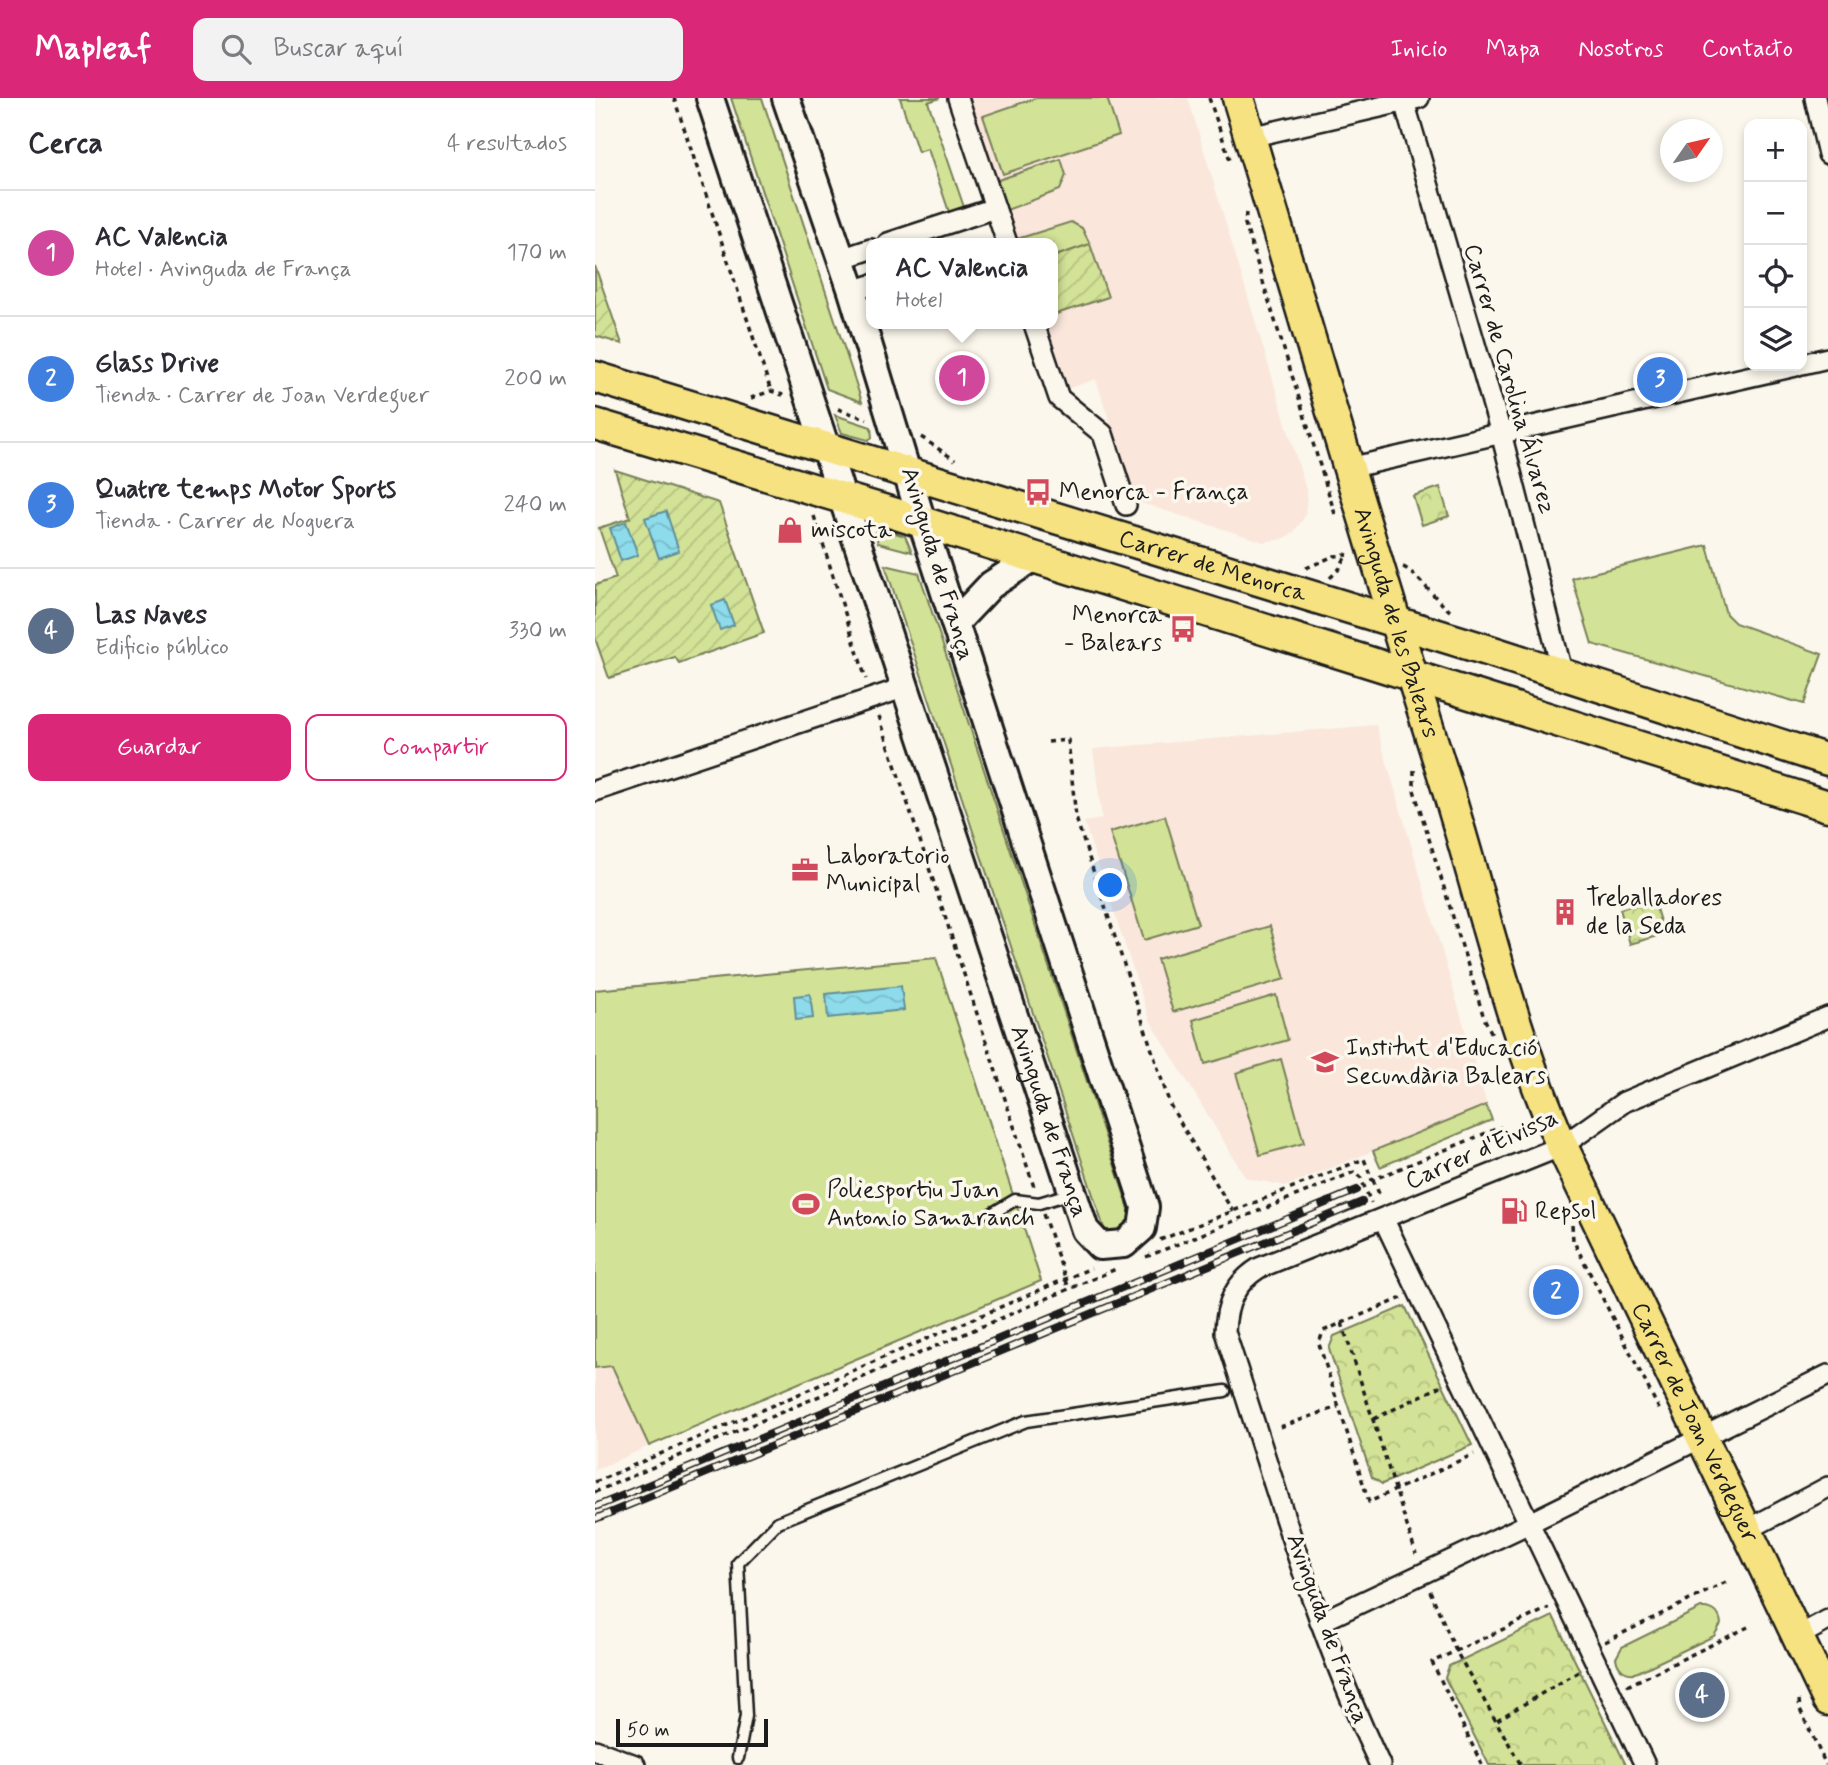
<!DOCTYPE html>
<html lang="es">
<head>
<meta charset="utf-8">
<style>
  body { margin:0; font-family:Mynerve,sans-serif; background:#f2f2f3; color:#2b2b33 }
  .controls { position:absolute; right:21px; top:21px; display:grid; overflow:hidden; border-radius:14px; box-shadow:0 4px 10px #0003 }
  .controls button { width:63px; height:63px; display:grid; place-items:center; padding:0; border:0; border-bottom:2px solid #e1e1e2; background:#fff; color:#2b2b33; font:35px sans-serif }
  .compass { position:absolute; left:1065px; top:21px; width:63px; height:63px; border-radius:50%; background:#fff; box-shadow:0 4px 10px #0003; rotate:56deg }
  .scale { position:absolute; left:21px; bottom:18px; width:152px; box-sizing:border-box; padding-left:7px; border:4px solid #1c1c1c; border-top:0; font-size:19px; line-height:24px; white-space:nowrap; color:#1c1c1c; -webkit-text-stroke:5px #fbf7ec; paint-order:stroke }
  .you { position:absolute; left:516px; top:788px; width:24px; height:24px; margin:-18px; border:5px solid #fff; border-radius:50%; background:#1a73e8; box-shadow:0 0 0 10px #1a73e833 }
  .badge { display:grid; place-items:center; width:46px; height:46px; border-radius:50%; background:#db2777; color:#fff; font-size:23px; font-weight:700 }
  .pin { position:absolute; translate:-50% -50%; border:4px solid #fff; box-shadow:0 2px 7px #0006 }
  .popup { position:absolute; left:271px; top:140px; width:192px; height:91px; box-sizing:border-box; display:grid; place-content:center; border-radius:14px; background:#fff; filter:drop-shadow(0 2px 5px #0005); font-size:23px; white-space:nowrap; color:#7c7c81 }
  .popup b { font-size:26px; color:#2b2b33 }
  .popup::after { content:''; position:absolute; left:50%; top:100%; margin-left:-14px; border:14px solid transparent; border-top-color:#fff }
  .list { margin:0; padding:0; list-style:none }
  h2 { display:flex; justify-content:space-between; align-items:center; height:91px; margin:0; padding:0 28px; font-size:30px }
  h2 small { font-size:23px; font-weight:400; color:#7c7c81 }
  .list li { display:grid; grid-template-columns:46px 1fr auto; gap:21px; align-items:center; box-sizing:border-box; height:126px; padding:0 28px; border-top:2px solid #e1e1e2 }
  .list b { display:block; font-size:26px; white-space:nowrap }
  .list p { margin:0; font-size:23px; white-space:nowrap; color:#7c7c81 }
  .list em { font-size:23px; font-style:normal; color:#7c7c81 }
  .actions { display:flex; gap:14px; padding:21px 28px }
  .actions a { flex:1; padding:16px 0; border:2px solid #db2777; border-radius:14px; text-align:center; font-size:24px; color:#db2777 }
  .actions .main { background:#db2777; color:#fff }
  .icon { flex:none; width:38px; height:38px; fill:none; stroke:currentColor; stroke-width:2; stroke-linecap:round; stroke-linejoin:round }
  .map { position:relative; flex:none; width:1233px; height:1667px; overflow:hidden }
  header { display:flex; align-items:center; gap:42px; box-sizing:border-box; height:98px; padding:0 35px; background:#db2777; color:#fff }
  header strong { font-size:33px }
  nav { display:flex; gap:38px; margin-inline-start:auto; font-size:24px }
  .search { width:490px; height:63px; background:#f2f2f3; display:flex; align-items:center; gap:18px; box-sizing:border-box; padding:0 24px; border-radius:14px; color:#7c7c81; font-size:26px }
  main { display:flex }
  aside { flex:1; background:#fff }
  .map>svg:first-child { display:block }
  .built { fill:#fae6db }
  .grass { fill:#d2e296; stroke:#777f59; stroke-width:2 }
  .park { fill:url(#park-crowns); stroke:#777f59; stroke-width:2 }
  .garden { fill:url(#garden-furrows); stroke:#777f59; stroke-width:2 }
  .water { fill:url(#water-waves); stroke:#608f98; stroke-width:2 }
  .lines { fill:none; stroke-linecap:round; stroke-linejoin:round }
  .lane-casing { stroke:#1c1c1c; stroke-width:15 }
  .street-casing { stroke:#1c1c1c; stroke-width:24 }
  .secondary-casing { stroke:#1c1c1c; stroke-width:32 }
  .primary-casing { stroke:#1c1c1c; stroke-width:35 }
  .path { stroke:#1c1c1c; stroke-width:3.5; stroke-dasharray:5 5; stroke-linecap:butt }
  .lane { stroke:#fbf7ec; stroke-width:10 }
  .street { stroke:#fbf7ec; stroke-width:19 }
  .secondary { stroke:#fbf7ec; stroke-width:26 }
  .primary { stroke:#f6e281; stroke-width:30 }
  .rail-casing { stroke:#1c1c1c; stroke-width:8 }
  .rail { stroke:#fbf7ec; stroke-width:5; stroke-dasharray:16; stroke-linecap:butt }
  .labels { text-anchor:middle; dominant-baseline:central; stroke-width:7; stroke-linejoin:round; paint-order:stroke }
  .street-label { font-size:24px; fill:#1c1c1c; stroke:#fbf7ec }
  .poi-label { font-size:24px; fill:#1c1c1c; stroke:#fbf7ec; text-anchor:start }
</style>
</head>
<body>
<header>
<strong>Mapleaf</strong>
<div class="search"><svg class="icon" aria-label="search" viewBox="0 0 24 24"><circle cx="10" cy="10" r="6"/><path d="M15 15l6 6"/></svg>Buscar aquí</div>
<nav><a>Inicio</a><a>Mapa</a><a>Nosotros</a><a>Contacto</a></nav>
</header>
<main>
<aside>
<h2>Cerca<small>4 resultados</small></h2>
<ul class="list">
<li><span class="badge" style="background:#d1479c">1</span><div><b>AC Valencia</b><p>Hotel · Avinguda de França</p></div><em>170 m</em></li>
<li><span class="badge" style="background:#3f7fe0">2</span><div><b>Glass Drive</b><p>Tienda · Carrer de Joan Verdeguer</p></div><em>200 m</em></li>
<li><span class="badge" style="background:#3f7fe0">3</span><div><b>Quatre temps Motor Sports</b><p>Tienda · Carrer de Noguera</p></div><em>240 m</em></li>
<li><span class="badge" style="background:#5c6f8a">4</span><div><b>Las Naves</b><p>Edificio público</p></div><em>330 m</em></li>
</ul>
<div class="actions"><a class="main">Guardar</a><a>Compartir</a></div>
</aside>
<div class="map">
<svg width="1233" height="1667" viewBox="0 0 1233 1667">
  <defs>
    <pattern id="park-crowns" width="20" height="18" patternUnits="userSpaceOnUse" patternTransform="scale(1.75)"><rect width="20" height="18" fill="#d2e296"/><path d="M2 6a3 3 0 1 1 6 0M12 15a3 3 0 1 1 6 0" fill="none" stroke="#b4c181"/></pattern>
    <pattern id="garden-furrows" width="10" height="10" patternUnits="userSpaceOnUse" patternTransform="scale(1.75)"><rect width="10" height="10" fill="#d2e296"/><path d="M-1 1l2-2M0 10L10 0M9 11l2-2" fill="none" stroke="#b4c181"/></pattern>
    <pattern id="water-waves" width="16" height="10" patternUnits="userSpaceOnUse" patternTransform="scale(1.75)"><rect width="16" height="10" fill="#8ddbeb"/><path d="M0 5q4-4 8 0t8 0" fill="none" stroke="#79bbc9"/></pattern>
  </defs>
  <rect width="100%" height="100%" fill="#fbf7ec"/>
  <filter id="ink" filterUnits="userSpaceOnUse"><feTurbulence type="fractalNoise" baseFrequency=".0143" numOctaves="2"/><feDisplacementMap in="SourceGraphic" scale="14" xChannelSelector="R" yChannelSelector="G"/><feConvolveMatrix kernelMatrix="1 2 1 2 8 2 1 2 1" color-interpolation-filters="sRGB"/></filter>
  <g filter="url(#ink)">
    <g class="built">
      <path d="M 372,0 L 593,0 L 712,395 L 710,418 L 698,435 L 687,441 L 669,444 L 540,403 L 501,281 L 469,292 L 447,226 L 458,226 L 458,145 L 420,145 Z"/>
      <path d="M 781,627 L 892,1007 L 691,1088 L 651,1080 L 555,922 L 489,724 L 507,721 L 498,651 Z"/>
      <path d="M 0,1229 L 54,1348 L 0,1372 Z"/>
    </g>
    <g class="grass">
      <path d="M 136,0 L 167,0 L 267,304 L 232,291 Z"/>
      <path d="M 305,0 L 345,0 L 333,4 L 370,112 L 355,117 L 333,51 L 323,54 Z"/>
      <path d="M 441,0 L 512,0 L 524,37 L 408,76 L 388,18 Z"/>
      <path d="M 466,61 L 471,77 L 465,92 L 409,113 L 400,83 Z"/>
      <path d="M 476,124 L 487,130 L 495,146 L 458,159 L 458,145 L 420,145 L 419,142 Z"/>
      <path d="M 240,317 L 276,329 L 277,340 L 273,342 L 247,335 Z"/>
      <path d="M 284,430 L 310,438 L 317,454 L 283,445 L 280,435 Z"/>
      <path d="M 1112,447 L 1131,516 L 1140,525 L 1227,556 L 1209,606 L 997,546 L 977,480 Z"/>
      <path d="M 290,467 L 324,475 L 537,1120 L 535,1129 L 518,1136 L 509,1130 Z"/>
      <path d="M 570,718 L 603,826 L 549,842 L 515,734 Z"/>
      <path d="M 675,828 L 690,881 L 578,914 L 562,861 Z"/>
      <path d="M 341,860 L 446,1183 L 54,1348 L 17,1268 L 0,1270 L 0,892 Z"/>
      <path d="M 681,897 L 693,942 L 610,966 L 598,922 Z"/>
      <path d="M 686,961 L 709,1045 L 665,1057 L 641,975 Z"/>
      <path d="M 891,1007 L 897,1022 L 785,1069 L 778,1053 Z"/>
      <path d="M 1106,1510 C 1118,1509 1125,1515 1126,1526 L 1119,1538 L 1043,1574 C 1032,1578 1023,1572 1021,1560 L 1027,1549 Z"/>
    </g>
    <g class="park">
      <path d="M 845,389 L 854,418 L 827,427 L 818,398 Z"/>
      <path d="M 1058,801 L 1069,836 L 1035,846 L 1025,811 Z"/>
      <path d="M 810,1208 L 877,1347 L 787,1386 L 777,1379 L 734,1251 L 739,1238 Z"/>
      <path d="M 958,1518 L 1031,1667 L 894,1667 L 850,1580 L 854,1568 Z"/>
    </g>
    <g class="garden">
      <path d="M 495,146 L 513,199 L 458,217 L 458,159 Z"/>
      <path d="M 0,168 L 27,246 L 0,238 Z"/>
      <path d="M 20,372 L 124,405 L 169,535 L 84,565 L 80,559 L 14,580 L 0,540 L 0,487 L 21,480 L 4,430 L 35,420 Z"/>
    </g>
    <g class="water">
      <path d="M 71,413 L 84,453 L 64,460 L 50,420 Z"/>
      <path d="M 31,424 L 43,457 L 26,463 L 15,430 Z"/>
      <path d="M 130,502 L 139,527 L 125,532 L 116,507 Z"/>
      <path d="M 306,888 L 309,912 L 233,920 L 231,896 Z"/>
      <path d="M 215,896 L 218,920 L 201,922 L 199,898 Z"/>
    </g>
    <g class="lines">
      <defs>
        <g id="lane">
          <path d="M 396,1116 L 420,1102 L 444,1105 L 477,1095"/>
          <path d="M 143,1660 L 151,1618 L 143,1465 L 183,1424 L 431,1323 L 630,1293"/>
        </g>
        <g id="street">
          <path d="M 363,0 L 412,145"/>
          <path d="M 808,0 L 906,335 L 968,577"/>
          <path d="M 1220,0 L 1233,56"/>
          <path d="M 655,39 L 824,0"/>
          <path d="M 293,145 L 400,110"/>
          <path d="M 246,161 L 276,151"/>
          <path d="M 257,193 L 276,187"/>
          <path d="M 439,226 L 464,300 L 508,336 L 531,407"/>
          <path d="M 1207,266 L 1233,260"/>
          <path d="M 754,370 L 1201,268"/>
          <path d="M 0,693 L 311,589"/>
          <path d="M 789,1122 L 1050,1667"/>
          <path d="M 1152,1432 L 1233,1389"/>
          <path d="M 725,1524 L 920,1432 L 1233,1277"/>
          <path d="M 1203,1538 L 1233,1522"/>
          <path d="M 0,1652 L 40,1667"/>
          <path d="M 785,1667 C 719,1528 678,1379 630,1234 C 631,1205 640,1185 664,1170 L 967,1048 L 1029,1004 L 1233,919"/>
        </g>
        <g id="secondary">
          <path id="s1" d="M 115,0 L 490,1132 L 505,1148 L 529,1146 L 547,1130 L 550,1109 L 327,424 L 257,193 L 191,0"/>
          <path d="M 360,525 L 396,487 L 439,459"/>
        </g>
        <g id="primary">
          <path id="s2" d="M 643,0 C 711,223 775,448 846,670 C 886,796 913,926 967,1048 L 1233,1602"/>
          <path id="s3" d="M 0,279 L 892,552 L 1233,662"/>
          <path d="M 0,326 L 298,415 L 1233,708"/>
        </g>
      </defs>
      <use href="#lane" class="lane-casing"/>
      <use href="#street" class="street-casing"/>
      <use href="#secondary" class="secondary-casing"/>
      <use href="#primary" class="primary-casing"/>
      <g class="path">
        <path d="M 79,0 L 176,293"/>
        <path d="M 614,0 L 635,62"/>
        <path d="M 651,115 L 650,126 L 740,416"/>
        <path d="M 156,300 L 176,293 L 188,297"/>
        <path d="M 243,311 L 272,321"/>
        <path d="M 326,339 L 360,362"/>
        <path d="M 219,418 L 271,581"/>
        <path d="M 808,469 C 818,472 842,503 855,513"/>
        <path d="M 711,470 L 739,458 L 753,457"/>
        <path d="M 735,480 L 745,470 L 752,455"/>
        <path d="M 284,618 L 439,1089"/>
        <path d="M 453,644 L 473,642 L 481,720 L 575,1007 L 638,1114"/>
        <path d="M 819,672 L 819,692 L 889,920 L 898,938"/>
        <path d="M 778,1082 L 786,1100"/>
        <path d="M 448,1116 L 474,1191"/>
        <path d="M 977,1127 L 978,1142 L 1066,1315"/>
        <path d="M 565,1142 L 769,1061 L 777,1082 L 906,1029"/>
        <path d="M 551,1159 L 759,1074 L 765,1078 L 776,1105"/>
        <path d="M 807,1200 L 728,1233 L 724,1246 L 774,1404 L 879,1356"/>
        <path d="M 747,1225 L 821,1456"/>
        <path d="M 779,1321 L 846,1288"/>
        <path d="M 685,1329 L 743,1309"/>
        <path d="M 0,1384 L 496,1170"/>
        <path d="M 0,1394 L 521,1171"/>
        <path d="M 835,1493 L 861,1553 L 926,1667"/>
        <path d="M 1010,1544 L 1131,1484"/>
        <path d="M 1032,1588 L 1153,1529"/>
        <path d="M 1204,1602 L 1205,1611 L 1231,1667"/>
        <path d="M 902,1622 L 985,1573"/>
        <path d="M 887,1667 L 837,1564 L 954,1510"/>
      </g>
      <use href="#lane" class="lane"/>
      <use href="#street" class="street"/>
      <use href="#secondary" class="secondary"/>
      <use href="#primary" class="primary"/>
      <defs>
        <g id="rail">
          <path d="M 0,1409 L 762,1092"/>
          <path d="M 0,1421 L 767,1104"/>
        </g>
      </defs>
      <use href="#rail" class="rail-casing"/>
      <use href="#rail" class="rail"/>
    </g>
  </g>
  <defs>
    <symbol id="bus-bare" viewBox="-9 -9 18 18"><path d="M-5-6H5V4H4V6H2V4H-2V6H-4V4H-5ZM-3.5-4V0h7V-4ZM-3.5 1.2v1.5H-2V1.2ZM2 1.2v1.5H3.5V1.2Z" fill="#d1495b" stroke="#fbf7ec" stroke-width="2.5" paint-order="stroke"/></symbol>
    <symbol id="shop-bare" viewBox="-9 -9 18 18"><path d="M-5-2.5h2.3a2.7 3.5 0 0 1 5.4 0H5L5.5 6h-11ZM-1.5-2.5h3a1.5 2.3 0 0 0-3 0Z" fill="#d1495b" stroke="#fbf7ec" stroke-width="2.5" paint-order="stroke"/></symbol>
    <symbol id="office-bare" viewBox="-9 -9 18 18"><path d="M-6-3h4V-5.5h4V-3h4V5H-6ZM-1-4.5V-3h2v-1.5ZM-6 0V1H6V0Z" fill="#d1495b" stroke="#fbf7ec" stroke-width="2.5" paint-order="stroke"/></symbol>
    <symbol id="building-bare" viewBox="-9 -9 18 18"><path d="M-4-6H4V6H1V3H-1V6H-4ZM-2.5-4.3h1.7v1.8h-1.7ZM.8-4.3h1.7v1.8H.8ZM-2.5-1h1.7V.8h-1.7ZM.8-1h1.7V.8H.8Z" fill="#d1495b" stroke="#fbf7ec" stroke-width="2.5" paint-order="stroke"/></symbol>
    <symbol id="school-bare" viewBox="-9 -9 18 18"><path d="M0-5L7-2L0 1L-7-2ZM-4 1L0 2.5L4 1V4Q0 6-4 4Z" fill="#d1495b" stroke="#fbf7ec" stroke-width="2.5" paint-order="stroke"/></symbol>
    <symbol id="stadium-bare" viewBox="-9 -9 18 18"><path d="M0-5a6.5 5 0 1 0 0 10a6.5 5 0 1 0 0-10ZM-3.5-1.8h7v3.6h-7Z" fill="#d1495b" stroke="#fbf7ec" stroke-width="2.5" paint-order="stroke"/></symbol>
    <symbol id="fuel-bare" viewBox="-9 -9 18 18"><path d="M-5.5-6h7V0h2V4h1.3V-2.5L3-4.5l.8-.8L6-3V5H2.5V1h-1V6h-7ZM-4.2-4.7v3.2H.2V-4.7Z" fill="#d1495b" stroke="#fbf7ec" stroke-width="2.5" paint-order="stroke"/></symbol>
  </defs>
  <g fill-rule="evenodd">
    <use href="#bus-bare" x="424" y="375" width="38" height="38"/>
    <use href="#shop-bare" x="176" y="413" width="38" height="38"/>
    <use href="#bus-bare" x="569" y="512" width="38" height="38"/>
    <use href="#office-bare" x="191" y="753" width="38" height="38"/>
    <use href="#building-bare" x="951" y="795" width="38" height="38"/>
    <use href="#school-bare" x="711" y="945" width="38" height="38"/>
    <use href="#stadium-bare" x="192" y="1087" width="38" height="38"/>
    <use href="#fuel-bare" x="900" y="1094" width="38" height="38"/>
  </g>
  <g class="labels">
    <g class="street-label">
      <text transform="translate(914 281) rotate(74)">Carrer de Carolina Álvarez</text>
      <text transform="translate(342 466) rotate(73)">Avinguda de França</text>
      <text stroke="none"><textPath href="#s3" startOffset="646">Carrer de Menorca</textPath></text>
      <text stroke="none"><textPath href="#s2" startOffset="548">Avinguda de les Balears</textPath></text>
      <text stroke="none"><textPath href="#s1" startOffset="1078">Avinguda de França</textPath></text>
      <text transform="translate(887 1052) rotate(-24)">Carrer d'Eivissa</text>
      <text stroke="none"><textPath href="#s2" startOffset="1404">Carrer de Joan Verdeguer</textPath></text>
      <text transform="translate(732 1531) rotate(70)">Avinguda de França</text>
    </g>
    <g class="poi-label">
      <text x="464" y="394">Menorca - França</text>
      <text x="216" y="432">miscota</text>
      <text x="567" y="517" text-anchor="end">Menorca<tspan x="567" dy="28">- Balears</tspan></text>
      <text x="231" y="758">Laboratorio<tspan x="231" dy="28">Municipal</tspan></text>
      <text x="991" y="800">Treballadores<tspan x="991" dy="28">de la Seda</tspan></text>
      <text x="751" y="950">Institut d'Educació<tspan x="751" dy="28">Secundària Balears</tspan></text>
      <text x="232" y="1092">Poliesportiu Juan<tspan x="232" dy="28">Antonio Samaranch</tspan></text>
      <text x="940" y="1113">Repsol</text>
    </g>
  </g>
</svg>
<div class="controls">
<button>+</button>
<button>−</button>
<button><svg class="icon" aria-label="locate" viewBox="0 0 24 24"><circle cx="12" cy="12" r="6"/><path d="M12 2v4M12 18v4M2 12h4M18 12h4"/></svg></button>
<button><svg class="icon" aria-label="layers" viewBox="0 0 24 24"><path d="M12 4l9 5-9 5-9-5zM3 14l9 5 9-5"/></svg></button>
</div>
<svg class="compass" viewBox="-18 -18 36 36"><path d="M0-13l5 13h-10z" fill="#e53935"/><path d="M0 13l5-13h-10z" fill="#7c7c81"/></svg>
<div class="scale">50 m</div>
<div class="you"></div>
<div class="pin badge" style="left:367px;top:280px;background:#d1479c">1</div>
<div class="popup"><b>AC Valencia</b>Hotel</div>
<div class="pin badge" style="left:961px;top:1194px;background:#3f7fe0">2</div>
<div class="pin badge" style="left:1065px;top:282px;background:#3f7fe0">3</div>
<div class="pin badge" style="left:1107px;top:1597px;background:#5c6f8a">4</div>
</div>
</main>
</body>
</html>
